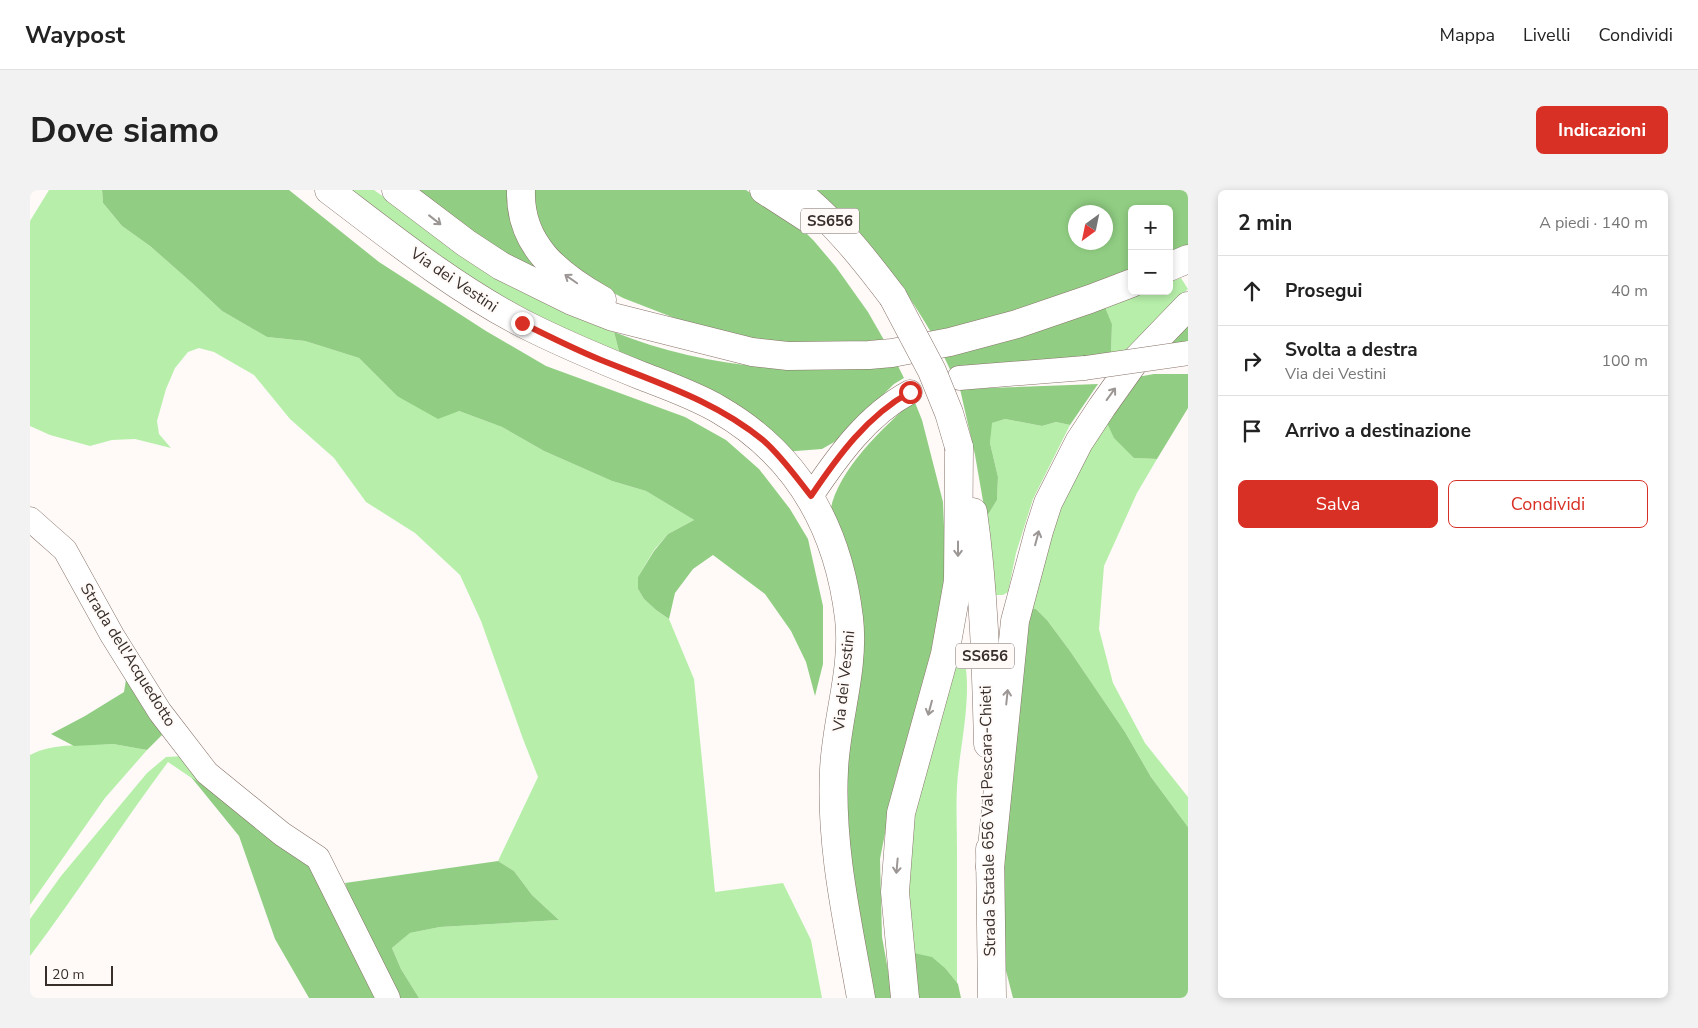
<!DOCTYPE html>
<html lang="it">
<head>
<meta charset="utf-8">
<style>
  body { margin:0; font-family:"Nunito Sans",sans-serif; background:#f2f2f2; color:#222 }
  .controls { position:absolute; right:15px; top:15px; display:grid; overflow:hidden; border-radius:8px; box-shadow:0 2px 8px #0003 }
  .controls button { width:45px; height:45px; display:grid; place-items:center; padding:0; border:0; border-bottom:1px solid #e0e0e0; background:#fff; color:#222; font:25px sans-serif }
  .compass { position:absolute; left:1038px; top:15px; width:45px; height:45px; border-radius:50%; background:#fff; box-shadow:0 2px 8px #0003; rotate:213deg }
  .scale { position:absolute; left:15px; bottom:12px; width:68px; box-sizing:border-box; padding-left:5px; border:2px solid #382f2b; border-top:0; font-size:14px; line-height:18px; white-space:nowrap; color:#382f2b; -webkit-text-stroke:4px #fffaf8; paint-order:stroke }
  .stop { position:absolute; width:15px; height:15px; margin:-11px; border:4px solid #d93025; border-radius:50%; background:#fff }
  .stop.end { background:#d93025; border-color:#fff; box-shadow:0 1px 5px #0008 }
  .list { margin:0; padding:0; list-style:none }
  h2 { display:flex; justify-content:space-between; align-items:center; height:65px; margin:0; padding:0 20px; font-size:21px }
  h2 small { font-size:16px; font-weight:400; color:#767676 }
  .list li { display:grid; grid-template-columns:32px 1fr auto; gap:15px; align-items:center; box-sizing:border-box; height:70px; padding:0 20px; border-top:1px solid #e0e0e0 }
  .list b { display:block; font-size:19px; white-space:nowrap }
  .list p { margin:0; font-size:16px; white-space:nowrap; color:#767676 }
  .list em { font-size:16px; font-style:normal; color:#767676 }
  .actions { display:flex; gap:10px; padding:15px 20px }
  .actions a { flex:1; padding:11px 0; border:1px solid #d93025; border-radius:8px; text-align:center; font-size:18px; color:#d93025 }
  .actions .main { background:#d93025; color:#fff }
  .icon { flex:none; width:28px; height:28px; fill:none; stroke:currentColor; stroke-width:2; stroke-linecap:round; stroke-linejoin:round }
  .map { position:relative; flex:none; width:1158px; height:808px; overflow:hidden; border-radius:8px }
  header { display:flex; align-items:center; gap:30px; box-sizing:border-box; height:70px; padding:0 25px; background:#fff; border-bottom:1px solid #e0e0e0 }
  header strong { font-size:24px }
  nav { display:flex; gap:28px; margin-inline-start:auto; font-size:18px }
  .intro { display:flex; align-items:center; justify-content:space-between; box-sizing:border-box; height:120px; padding:0 30px }
  h1 { margin:0; font-size:35px }
  .button { padding:12px 22px; border-radius:8px; background:#d93025; color:#fff; font-size:18px; font-weight:700 }
  main { display:flex; gap:30px; padding:0 30px }
  aside { flex:1; background:#fff; border-radius:8px; box-shadow:0 2px 8px #0003 }
  .map>svg:first-child { display:block }
  .green { fill:#b7efaa }
  .forest { fill:#91ce83; fill-rule:evenodd }
  .lines { fill:none; stroke-linecap:round; stroke-linejoin:round }
  .street-casing { stroke:#877369; stroke-width:25 }
  .primary-casing { stroke:#877369; stroke-width:29 }
  .highway-casing { stroke:#877369; stroke-width:29 }
  .street { stroke:#fff; stroke-width:24 }
  .primary { stroke:#fff; stroke-width:28 }
  .highway { stroke:#fff; stroke-width:28 }
  .street-bridge-casing { stroke:#877369; stroke-width:25; stroke-linecap:butt }
  .highway-bridge-casing { stroke:#877369; stroke-width:29; stroke-linecap:butt }
  .street-bridge { stroke:#fff; stroke-width:24 }
  .highway-bridge { stroke:#fff; stroke-width:28 }
  .oneway { stroke:#9c9795 }
  .route { stroke:#d93025; stroke-width:6 }
  .labels { text-anchor:middle; dominant-baseline:central; stroke-width:4; stroke-linejoin:round; paint-order:stroke }
  .shield { fill:#fffaf8; stroke:#746c68; stroke-width:1 }
  .shield-label { font-size:15px; font-weight:bold; fill:#382f2b }
  .street-label { font-size:16px; fill:#382f2b; stroke:#fffaf8 }
</style>
</head>
<body>
<header>
<strong>Waypost</strong>
<nav><a>Mappa</a><a>Livelli</a><a>Condividi</a></nav>
</header>
<div class="intro"><h1>Dove siamo</h1><a class="button">Indicazioni</a></div>
<main>
<div class="map">
<svg width="1158" height="808" viewBox="0 0 1158 808">
  <rect width="100%" height="100%" fill="#fffaf8"/>
  <g class="green">
    <path d="M 19,0 L 72,0 L 73,13 L 92,36 L 120,56 L 162,93 L 192,121 L 237,147 L 275,151 L 329,168 L 367,206 L 429,221 L 472,237 L 514,261 L 582,291 L 616,301 L 664,330 L 638,344 L 624,360 L 608,387 L 608,399 L 614,409 L 626,420 L 639,429 L 664,489 L 685,702 L 753,693 L 781,750 L 792,808 L 389,808 L 371,779 L 362,758 L 380,743 L 410,737 L 529,730 L 502,705 L 484,681 L 468,671 L 508,587 L 493,549 L 451,431 L 430,385 L 385,343 L 336,312 L 304,268 L 260,229 L 224,185 L 184,162 L 169,158 L 158,162 L 145,178 L 136,199 L 127,231 L 129,244 L 141,258 L 105,249 L 82,250 L 60,256 L 20,245 L 0,236 L 0,31 Z"/>
    <path d="M 314,0 L 344,0 L 457,80 L 529,120 L 584,142 L 590,165 L 473,114 Z"/>
    <path d="M 1151,88 L 1158,99 L 1142,114 L 1103,159 L 1081,164 L 1082,134 L 1075,117 L 1115,101 L 1139,101 L 1139,92 Z"/>
    <path d="M 1077,219 L 1104,268 L 1127,269 L 1107,303 L 1074,376 L 1069,439 L 1083,493 L 1115,553 L 1158,607 L 1158,637 L 1121,587 L 1095,542 L 1040,461 L 1017,430 L 1006,419 L 997,418 L 1022,316 Z"/>
    <path d="M 975,229 L 1012,236 L 1026,232 L 1040,235 L 1003,309 L 986,363 L 978,402 L 973,405 L 962,405 L 956,328 L 967,310 L 968,287 L 960,253 L 961,233 Z"/>
    <path d="M 928,456 C 946,479 932,548 929,576 C 925,603 927,632 927,660 C 927,704 927,749 927,793 L 916,779 L 879,762 L 872,687 L 886,602 Z"/>
    <path d="M 83,554 L 117,560 L 75,608 L 0,715 L 0,565 C 22,553 58,555 83,554 Z"/>
    <path d="M 154,566 L 209,620 L 138,572 C 90,636 48,703 0,766 L 0,729 L 31,686 L 117,583 L 136,567 Z"/>
  </g>
  <g class="forest">
    <path d="M 72,0 L 259,0 L 349,72 L 456,141 L 516,176 L 655,227 L 696,250 L 729,279 L 760,319 L 778,349 L 793,416 L 793,474 L 785,506 L 776,472 L 761,441 L 735,404 L 683,365 L 663,379 L 645,403 L 639,429 L 626,420 L 614,409 L 608,399 L 608,387 L 624,361 L 638,344 L 664,330 L 616,301 L 582,291 L 514,261 L 472,237 L 429,221 L 408,229 L 367,206 L 329,168 L 275,151 L 237,147 L 192,121 L 162,93 L 120,56 L 92,36 L 73,13 Z"/>
    <path d="M 378,0 L 482,0 L 519,80 L 504,86 Z"/>
    <path d="M 503,0 L 716,0 L 766,33 L 784,51 L 806,77 L 838,122 L 854,150 L 807,155 L 753,154 L 707,146 L 660,134 L 593,108 L 541,80 L 502,31 Z"/>
    <path d="M 785,0 L 1158,0 L 1158,56 L 1139,63 L 1139,19 L 1102,19 L 1102,78 L 1020,112 L 902,144 C 871,90 832,41 785,0 ZM 1046,22 L 1076,22 L 1076,52 L 1046,52 Z"/>
    <path d="M 1075,117 L 1082,134 L 1081,164 L 923,186 L 910,158 Z"/>
    <path d="M 1158,125 L 1158,152 L 1128,157 Z"/>
    <path d="M 584,142 C 656,171 735,182 814,179 C 832,178 850,176 867,174 L 874,188 L 864,194 L 806,251 L 792,259 L 753,262 L 590,165 Z"/>
    <path d="M 1124,184 L 1158,184 L 1158,218 L 1127,269 L 1104,268 L 1084,248 L 1078,235 L 1077,219 L 1096,189 Z"/>
    <path d="M 1068,194 L 1040,235 L 1026,232 L 1012,236 L 975,229 L 962,233 L 960,253 L 968,287 L 967,310 L 956,328 L 945,265 L 930,199 Z"/>
    <path d="M 884,210 L 892,230 L 913,312 L 915,361 L 912,434 L 866,587 L 850,669 L 852,747 L 863,808 L 838,808 L 815,659 L 819,538 L 800,323 C 806,281 853,238 884,210 Z"/>
    <path d="M 997,418 L 1006,419 L 1017,430 L 1040,461 L 1095,542 L 1121,587 L 1158,637 L 1158,808 L 983,808 L 965,738 Z"/>
    <path d="M 97,483 L 135,542 L 117,560 L 83,554 L 44,556 L 21,544 L 55,526 L 94,502 Z"/>
    <path d="M 161,587 L 209,620 L 278,673 L 349,808 L 279,808 L 245,749 L 209,646 Z"/>
    <path d="M 468,671 L 484,681 L 502,705 L 529,730 L 410,737 L 380,743 L 362,758 L 371,779 L 389,808 L 367,808 L 334,747 L 315,693 Z"/>
    <path d="M 879,762 L 902,767 L 916,779 L 928,794 L 931,808 L 884,808 Z"/>
  </g>
  <g class="lines">
    <defs>
      <g id="street">
        <path d="M 929,188 L 1055,178"/>
        <path d="M 781,306 C 808,266 837,225 880,202"/>
        <path d="M 0,329 L 35,360 L 82,445 L 130,522 L 177,583 L 252,644 L 288,668 L 358,808"/>
      </g>
      <path id="primary" d="M 299,0 C 361,47 423,97 492,133 C 531,153 572,170 612,186 C 638,196 664,205 688,219 C 768,265 808,337 819,428 C 825,479 806,530 804,580 C 800,657 818,733 831,808"/>
      <g id="highway">
        <path d="M 366,0 L 436,53 L 471,76 L 542,111 L 583,127 L 722,162 L 758,166 L 839,165 L 862,163 L 920,152 L 987,134 L 1060,109 L 1102,93"/>
        <path d="M 491,0 C 489,55 528,85 572,110"/>
        <path d="M 734,0 L 779,29"/>
        <path d="M 765,0 C 805,32 832,66 863,107"/>
        <path d="M 1139,77 L 1158,69"/>
        <path d="M 943,322 C 954,399 956,476 958,554"/>
        <path d="M 960,659 L 962,808"/>
        <path d="M 960,677 L 985,431 L 1009,341 L 1018,313 L 1049,252 L 1072,217 L 1104,172 L 1158,116"/>
        <path d="M 875,808 L 865,702 L 871,623 L 915,464 L 928,391 L 929,257"/>
      </g>
    </defs>
    <use href="#street" class="street-casing"/>
    <use href="#primary" class="primary-casing"/>
    <use href="#highway" class="highway-casing"/>
    <use href="#street" class="street"/>
    <use href="#primary" class="primary"/>
    <use href="#highway" class="highway"/>
    <defs>
      <path id="street-bridge" d="M 1055,178 L 1158,163"/>
      <path id="highway-bridge" d="M 863,107 L 902,181 L 919,223 L 929,257"/>
    </defs>
    <use href="#street-bridge" class="street-bridge-casing"/>
    <use href="#highway-bridge" class="highway-bridge-casing"/>
    <use href="#street-bridge" class="street-bridge"/>
    <use href="#highway-bridge" class="highway-bridge"/>
  </g>
  <defs><path id="oneway-shaft" d="M-6 0H5M1.5-3L5.5 0L1.5 3" fill="none" stroke-width="1.6" stroke-linecap="round" stroke-linejoin="round" transform="scale(1.25)"/></defs>
  <g class="oneway">
    <use href="#oneway-shaft" transform="translate(405 30) rotate(38)"/>
    <use href="#oneway-shaft" transform="translate(541 89) rotate(-145)"/>
    <use href="#oneway-shaft" transform="translate(1081 204) rotate(-54)"/>
    <use href="#oneway-shaft" transform="translate(1007 348) rotate(-75)"/>
    <use href="#oneway-shaft" transform="translate(928 359) rotate(90)"/>
    <use href="#oneway-shaft" transform="translate(977 507) rotate(-84)"/>
    <use href="#oneway-shaft" transform="translate(900 518) rotate(105)"/>
    <use href="#oneway-shaft" transform="translate(867 676) rotate(95)"/>
  </g>
  <g class="lines">
    <path class="route" d="M 492,133 C 518,146 544,159 571,170 C 628,193 686,211 734,251 C 752,267 766,287 781,306 C 808,266 837,226 880,202"/>
  </g>
  <g class="labels">
    <g class="shield">
      <rect x="771" y="18.5" width="58" height="25" rx="4"/>
      <rect x="926" y="453.5" width="58" height="25" rx="4"/>
    </g>
    <g class="shield-label">
      <text x="800" y="31">SS656</text>
      <text x="955" y="466">SS656</text>
    </g>
    <g class="street-label">
      <text transform="translate(424 90) rotate(34)">Via dei Vestini</text>
      <text transform="translate(98 465) rotate(58)">Strada dell'Acquedotto</text>
      <text transform="translate(814 491) rotate(-84)">Via dei Vestini</text>
      <text transform="translate(958 631) rotate(-91)">Strada Statale 656 Val Pescara-Chieti</text>
    </g>
  </g>
</svg>
<div class="controls">
<button>+</button>
<button>−</button>
</div>
<svg class="compass" viewBox="-18 -18 36 36"><path d="M0-13l5 13h-10z" fill="#e53935"/><path d="M0 13l5-13h-10z" fill="#767676"/></svg>
<div class="scale">20 m</div>
<div class="stop" style="left:880px;top:202px"></div>
<div class="stop end" style="left:492px;top:133px"></div>
</div>
<aside>
<h2>2 min<small>A piedi · 140 m</small></h2>
<ul class="list">
<li><svg class="icon" aria-label="ahead" viewBox="0 0 24 24"><path d="M12 20V5M6 11l6-6 6 6"/></svg><div><b>Prosegui</b></div><em>40 m</em></li>
<li><svg class="icon" aria-label="right" viewBox="0 0 24 24"><path d="M7 20v-9h11M14 6l5 5-5 5"/></svg><div><b>Svolta a destra</b><p>Via dei Vestini</p></div><em>100 m</em></li>
<li><svg class="icon" aria-label="arrive" viewBox="0 0 24 24"><path d="M6 21V4h12l-3 4 3 4H6"/></svg><div><b>Arrivo a destinazione</b></div></li>
</ul>
<div class="actions"><a class="main">Salva</a><a>Condividi</a></div>
</aside>
</main>
</body>
</html>
